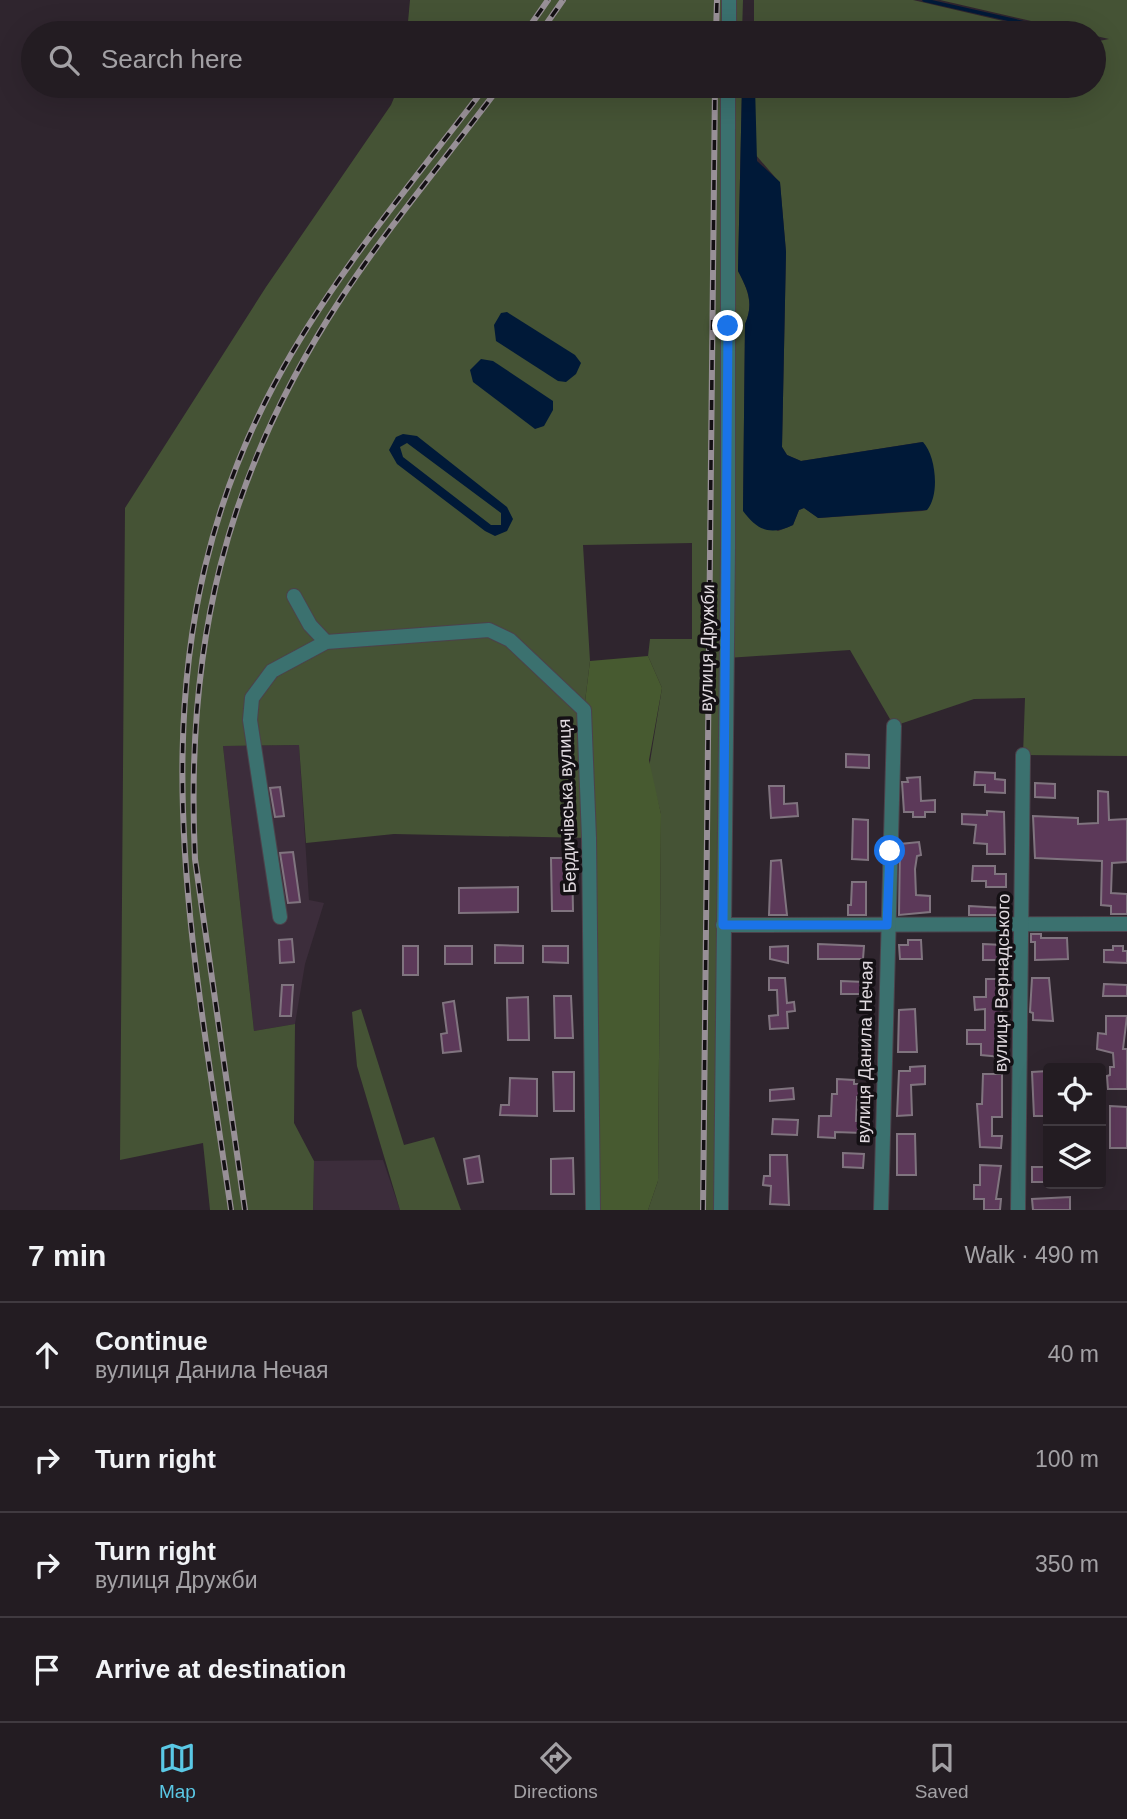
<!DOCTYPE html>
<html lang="en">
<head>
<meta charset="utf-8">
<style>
  body { margin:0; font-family:Arial,sans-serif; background:#2f292f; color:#f1f3f6 }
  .controls { position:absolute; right:21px; bottom:21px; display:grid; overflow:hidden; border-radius:7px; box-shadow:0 7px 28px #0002 }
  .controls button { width:63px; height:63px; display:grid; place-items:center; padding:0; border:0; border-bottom:2px solid #403a40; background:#231c22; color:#f1f3f6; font:35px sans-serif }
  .stop { position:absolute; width:21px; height:21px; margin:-16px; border:5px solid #1a73e8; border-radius:50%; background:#fff }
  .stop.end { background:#1a73e8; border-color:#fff; box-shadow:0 2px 7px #0008 }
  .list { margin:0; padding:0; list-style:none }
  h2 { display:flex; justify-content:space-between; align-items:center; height:91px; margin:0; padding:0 28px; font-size:30px }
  h2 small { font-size:23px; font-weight:400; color:#a3a1a5 }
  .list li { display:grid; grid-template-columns:46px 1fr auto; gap:21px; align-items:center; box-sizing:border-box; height:105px; padding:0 28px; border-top:2px solid #403a40 }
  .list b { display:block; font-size:26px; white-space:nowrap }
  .list p { margin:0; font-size:23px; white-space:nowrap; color:#a3a1a5 }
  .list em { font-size:23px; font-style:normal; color:#a3a1a5 }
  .icon { flex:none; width:38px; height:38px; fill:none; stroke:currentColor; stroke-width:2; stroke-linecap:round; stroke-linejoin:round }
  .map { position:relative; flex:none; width:1127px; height:1210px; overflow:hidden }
  .search { position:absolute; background:#231c22; box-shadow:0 7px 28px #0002; left:21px; right:21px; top:21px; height:77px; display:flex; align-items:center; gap:18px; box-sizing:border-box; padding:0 24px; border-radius:38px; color:#a3a1a5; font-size:26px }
  .sheet { height:511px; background:#231c22 }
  nav { display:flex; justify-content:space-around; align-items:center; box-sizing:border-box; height:98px; border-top:2px solid #403a40; background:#231c22; font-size:19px; color:#a3a1a5 }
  nav a { display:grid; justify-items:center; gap:4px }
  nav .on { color:#5ac8e5 }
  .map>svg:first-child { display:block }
  .built { fill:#3c2d3b }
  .green { fill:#455335 }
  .forest { fill:#475a30 }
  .water { fill:#001938; fill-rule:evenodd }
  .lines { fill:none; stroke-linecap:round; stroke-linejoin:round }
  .stream { stroke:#001938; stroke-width:3.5 }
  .building { fill:#5c3959; stroke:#80747f; stroke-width:2 }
  .minor-casing { stroke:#4c424b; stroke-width:16 }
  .minor { stroke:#3b716f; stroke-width:14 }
  .rail-casing { stroke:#989097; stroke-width:6 }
  .rail { stroke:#141014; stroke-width:3.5; stroke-dasharray:10; stroke-linecap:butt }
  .route { stroke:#1a73e8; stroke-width:9 }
  .labels { text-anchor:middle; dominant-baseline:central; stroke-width:7; stroke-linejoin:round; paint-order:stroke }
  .street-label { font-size:18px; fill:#e2dbe1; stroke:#141014 }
</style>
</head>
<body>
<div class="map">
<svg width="1127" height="1210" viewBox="0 0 1127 1210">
  <rect width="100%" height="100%" fill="#2f252e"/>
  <g class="built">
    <path d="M 299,745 L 309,900 L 324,903 L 305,964 L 295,1024 L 254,1031 L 223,746 Z"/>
    <path d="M 383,1160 L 400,1210 L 313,1210 L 314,1161 Z"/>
  </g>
  <g class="green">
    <path d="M 410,0 L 743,0 L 742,33 L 407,33 Z"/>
    <path d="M 754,0 L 913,0 L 1055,33 L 754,33 Z"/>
    <path d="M 940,0 L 1127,0 L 1127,756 L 1023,755 L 1025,698 L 974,699 L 894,726 L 850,650 L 727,658 L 721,1210 L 648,1210 L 658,1181 L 661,814 L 649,768 L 662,688 L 648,656 L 650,639 L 692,639 L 692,543 L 583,545 L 590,661 L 584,710 L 589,838 L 394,834 L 306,843 L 299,745 L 223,746 L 254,1031 L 295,1024 L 294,1123 L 314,1161 L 313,1210 L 210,1210 L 203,1143 L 120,1160 L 125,508 L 266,287 L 391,105 L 399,86 L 742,86 L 738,271 C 748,290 754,303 745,324 L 743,510 L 778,531 L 793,525 L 799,510 L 804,508 L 819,518 L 922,511 L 927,510 L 922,442 L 801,461 L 787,455 L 782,447 L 786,252 L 780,183 L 755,154 L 755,86 L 1094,86 L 1094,42 L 1109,39 Z"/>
    <path d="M 361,1009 L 404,1145 L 434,1137 L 461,1210 L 400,1210 L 357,1066 L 352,1012 Z"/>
  </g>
  <path class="forest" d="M 648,656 L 662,688 L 649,760 L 661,814 L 658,1181 L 648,1210 L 593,1210 L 584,710 L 590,661 Z"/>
  <g class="water">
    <path d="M 742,86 L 755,86 L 757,161 L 780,182 L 786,252 L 782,447 L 787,455 L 801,461 L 923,442 C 936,456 940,495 927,510 L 818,518 L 804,508 L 799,510 L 793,525 C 770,536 757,530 743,511 L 745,324 C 754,303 748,290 738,271 Z"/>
    <path d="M 507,312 L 575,355 L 581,363 L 576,374 L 566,382 L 558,381 L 496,341 L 494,325 L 501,313 Z"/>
    <path d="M 481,359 L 493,361 L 553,401 L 553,410 L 544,426 L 535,429 L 473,382 L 470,370 Z"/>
    <path d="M 403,434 L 417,436 L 507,507 L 513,519 L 507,531 L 495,536 L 485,531 L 397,464 L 389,450 L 396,437 ZM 407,443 L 501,513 L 501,525 L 491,525 L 403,457 L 400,447 Z"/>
  </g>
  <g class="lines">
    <g class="stream">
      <path d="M 924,0 L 1069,33"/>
      <path d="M 1094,39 L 1097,40"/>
    </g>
  </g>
  <g class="building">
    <path d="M 846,754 L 869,755 L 869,768 L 846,767 Z"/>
    <path d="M 975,772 L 995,773 L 995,779 L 1005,780 L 1005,793 L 985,792 L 985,785 L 974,785 Z"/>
    <path d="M 920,777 L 921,801 L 935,800 L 935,812 L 925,812 L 925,817 L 913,817 L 913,812 L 904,812 L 902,782 L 908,782 L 907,778 Z"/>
    <path d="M 1035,783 L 1055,784 L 1055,798 L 1035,797 Z"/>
    <path d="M 769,786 L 784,786 L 784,804 L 797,803 L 798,816 L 771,818 Z"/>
    <path d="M 280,787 L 284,816 L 275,817 L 270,788 Z"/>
    <path d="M 1098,791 L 1108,792 L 1109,820 L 1127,819 L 1127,862 L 1112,863 L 1111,893 L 1127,894 L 1127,914 L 1111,914 L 1111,906 L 1101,905 L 1102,861 L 1035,858 L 1033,816 L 1078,818 L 1078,824 L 1098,823 Z"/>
    <path d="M 987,811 L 1004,812 L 1005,854 L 987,854 L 987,844 L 974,843 L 976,825 L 962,824 L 962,814 L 987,815 Z"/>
    <path d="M 853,819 L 868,820 L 868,860 L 852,859 Z"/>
    <path d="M 919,842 L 921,855 L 917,856 L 915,869 L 916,895 L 930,896 L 930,912 L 899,915 L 900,844 Z"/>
    <path d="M 293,852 L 300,902 L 288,903 L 280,853 Z"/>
    <path d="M 551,858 L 572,858 L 573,911 L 552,911 Z"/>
    <path d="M 781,860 L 787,915 L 769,915 L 771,861 Z"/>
    <path d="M 973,866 L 995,866 L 995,874 L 1006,874 L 1006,887 L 986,887 L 986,881 L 972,881 Z"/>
    <path d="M 852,882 L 866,882 L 866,915 L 848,915 L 848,905 L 851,905 Z"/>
    <path d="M 518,887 L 518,912 L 459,913 L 459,888 Z"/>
    <path d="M 969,906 L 1003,908 L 1003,915 L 969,915 Z"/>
    <path d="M 1031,934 L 1041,934 L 1041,938 L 1067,938 L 1068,959 L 1035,960 L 1035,942 L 1031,942 Z"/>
    <path d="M 292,939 L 294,962 L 280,963 L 279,940 Z"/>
    <path d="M 908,940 L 921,940 L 922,959 L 900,959 L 899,945 L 908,945 Z"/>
    <path d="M 818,944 L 864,946 L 863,959 L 818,959 Z"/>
    <path d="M 983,944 L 1003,945 L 1003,960 L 983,960 Z"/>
    <path d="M 495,945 L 523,946 L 523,963 L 495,963 Z"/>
    <rect x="403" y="946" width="15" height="29"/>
    <rect x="445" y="946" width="27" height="18"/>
    <path d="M 543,946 L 568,946 L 568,963 L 543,962 Z"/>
    <path d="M 788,946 L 788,963 L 770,959 L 770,947 Z"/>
    <path d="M 1113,946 L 1123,946 L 1123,951 L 1127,951 L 1127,963 L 1104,962 L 1104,950 L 1113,950 Z"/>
    <path d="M 769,978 L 785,978 L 787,1003 L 794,1002 L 795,1011 L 787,1012 L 788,1028 L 770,1029 L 769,1016 L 778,1015 L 777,990 L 769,990 Z"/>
    <path d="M 1032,978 L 1049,978 L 1053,1021 L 1033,1020 L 1033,1013 L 1030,1012 Z"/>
    <path d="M 986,979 L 1002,979 L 1001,1057 L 981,1055 L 981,1044 L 967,1044 L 967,1030 L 985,1030 L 985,1009 L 975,1010 L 974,997 L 986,997 Z"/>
    <path d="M 841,981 L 865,982 L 865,994 L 841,994 Z"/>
    <path d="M 1104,984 L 1127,985 L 1127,996 L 1103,996 Z"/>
    <path d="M 282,985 L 293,985 L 291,1016 L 280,1016 Z"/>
    <path d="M 554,996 L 571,996 L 573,1038 L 555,1038 Z"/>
    <path d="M 528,997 L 529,1040 L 508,1040 L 507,998 Z"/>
    <path d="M 454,1001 L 461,1051 L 443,1053 L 441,1034 L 447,1033 L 443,1003 Z"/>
    <path d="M 915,1009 L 917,1052 L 898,1052 L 899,1010 Z"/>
    <path d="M 1106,1016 L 1127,1016 L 1123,1049 L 1127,1049 L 1127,1089 L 1108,1089 L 1107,1076 L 1110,1075 L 1110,1067 L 1114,1067 L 1113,1053 L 1097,1049 L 1098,1033 L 1106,1034 Z"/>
    <path d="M 925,1066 L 925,1084 L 911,1085 L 912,1115 L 897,1116 L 899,1071 L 910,1071 L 910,1067 Z"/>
    <path d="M 1048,1071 L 1048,1116 L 1034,1116 L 1032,1072 Z"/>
    <path d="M 553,1072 L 574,1072 L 574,1111 L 554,1111 Z"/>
    <path d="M 983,1074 L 1002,1074 L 1002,1117 L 992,1117 L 992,1136 L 1002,1136 L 1001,1148 L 980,1147 L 977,1104 L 982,1104 Z"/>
    <path d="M 510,1078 L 537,1079 L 537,1116 L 500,1115 L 501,1105 L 509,1105 Z"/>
    <path d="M 837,1079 L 854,1080 L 854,1084 L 865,1084 L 865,1097 L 857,1097 L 856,1121 L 863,1121 L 863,1133 L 835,1132 L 835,1138 L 818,1137 L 819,1116 L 831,1116 L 832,1094 L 837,1094 Z"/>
    <path d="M 793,1088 L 794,1099 L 770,1101 L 770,1090 Z"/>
    <path d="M 1110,1106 L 1127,1107 L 1127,1148 L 1110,1148 Z"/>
    <path d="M 773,1119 L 798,1120 L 797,1135 L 772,1134 Z"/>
    <path d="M 897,1134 L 915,1134 L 916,1175 L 897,1175 Z"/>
    <path d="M 843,1153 L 864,1154 L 863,1168 L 843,1167 Z"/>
    <path d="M 770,1155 L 787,1155 L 789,1205 L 770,1204 L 771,1186 L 763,1185 L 764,1176 L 770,1176 Z"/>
    <path d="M 479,1156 L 483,1182 L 468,1184 L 464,1159 Z"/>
    <path d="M 573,1158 L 574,1194 L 551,1194 L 551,1159 Z"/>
    <path d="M 980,1165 L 1001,1166 L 996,1199 L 1001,1199 L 1000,1210 L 984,1210 L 984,1199 L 974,1199 L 974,1185 L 980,1185 Z"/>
    <rect x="1032" y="1167" width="16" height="15"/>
    <path d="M 1070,1197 L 1070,1210 L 1033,1210 L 1032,1199 Z"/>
  </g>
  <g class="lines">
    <defs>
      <g id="minor">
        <path d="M 729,33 L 729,0"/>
        <path d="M 294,596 L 310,625 L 326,642"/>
        <path d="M 280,917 L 250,720 L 252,698 L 272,671 L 326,642 L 489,630 L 510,640 L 584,710 L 589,838 L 593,1210"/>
        <path d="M 723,925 L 1127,924"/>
        <path d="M 721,1210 L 728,549 L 728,86"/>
        <path d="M 881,1210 L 894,726"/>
        <path d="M 1018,1210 L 1023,755"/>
      </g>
    </defs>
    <use href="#minor" class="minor-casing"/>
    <use href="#minor" class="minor"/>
    <defs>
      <g id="rail">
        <path d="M 525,33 L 548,0"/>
        <path d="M 540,33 L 563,0"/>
        <path d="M 716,33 L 717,0"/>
        <path d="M 231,1210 C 189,922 129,655 275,383 C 332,276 413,182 486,86"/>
        <path d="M 245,1210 L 195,859 C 185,646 224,476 342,297 C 390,224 448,156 500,86"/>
        <path d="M 703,1210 L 715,86"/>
      </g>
    </defs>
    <use href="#rail" class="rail-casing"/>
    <use href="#rail" class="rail"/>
  </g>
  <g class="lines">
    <path class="route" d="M 728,326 L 723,925 L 887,925 L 890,851"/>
  </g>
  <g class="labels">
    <g class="street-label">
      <text transform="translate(707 648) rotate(-89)">вулиця Дружби</text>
      <text transform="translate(567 806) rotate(-92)">Бердичівська вулиця</text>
      <text transform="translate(1002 983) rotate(-89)">вулиця Вернадського</text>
      <text transform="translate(865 1052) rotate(-89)">вулиця Данила Нечая</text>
    </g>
  </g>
</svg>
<div class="controls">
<button><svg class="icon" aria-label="locate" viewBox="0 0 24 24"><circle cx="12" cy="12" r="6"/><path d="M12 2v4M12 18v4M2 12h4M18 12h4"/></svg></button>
<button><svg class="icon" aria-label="layers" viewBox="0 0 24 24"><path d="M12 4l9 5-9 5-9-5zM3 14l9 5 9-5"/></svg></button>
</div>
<div class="stop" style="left:890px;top:851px"></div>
<div class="stop end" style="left:728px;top:326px"></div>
<div class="search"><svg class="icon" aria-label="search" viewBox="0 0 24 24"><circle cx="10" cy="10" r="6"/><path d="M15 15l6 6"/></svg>Search here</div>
</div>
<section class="sheet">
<h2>7 min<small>Walk · 490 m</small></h2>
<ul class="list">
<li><svg class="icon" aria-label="ahead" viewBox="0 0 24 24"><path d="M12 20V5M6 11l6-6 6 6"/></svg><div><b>Continue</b><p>вулиця Данила Нечая</p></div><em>40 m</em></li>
<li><svg class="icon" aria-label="right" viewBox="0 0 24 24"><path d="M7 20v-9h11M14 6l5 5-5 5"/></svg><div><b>Turn right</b></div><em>100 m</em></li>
<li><svg class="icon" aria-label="right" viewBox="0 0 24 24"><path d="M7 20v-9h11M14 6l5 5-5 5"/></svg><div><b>Turn right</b><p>вулиця Дружби</p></div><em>350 m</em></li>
<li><svg class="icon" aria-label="arrive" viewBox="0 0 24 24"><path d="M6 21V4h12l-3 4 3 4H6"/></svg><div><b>Arrive at destination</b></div></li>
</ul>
</section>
<nav>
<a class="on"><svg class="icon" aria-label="map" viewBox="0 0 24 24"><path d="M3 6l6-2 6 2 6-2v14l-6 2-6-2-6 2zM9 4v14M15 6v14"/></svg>Map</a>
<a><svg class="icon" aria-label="directions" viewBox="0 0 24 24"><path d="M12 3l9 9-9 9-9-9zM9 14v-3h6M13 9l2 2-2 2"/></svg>Directions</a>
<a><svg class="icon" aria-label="saved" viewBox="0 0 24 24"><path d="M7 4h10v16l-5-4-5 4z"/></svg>Saved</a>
</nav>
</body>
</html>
